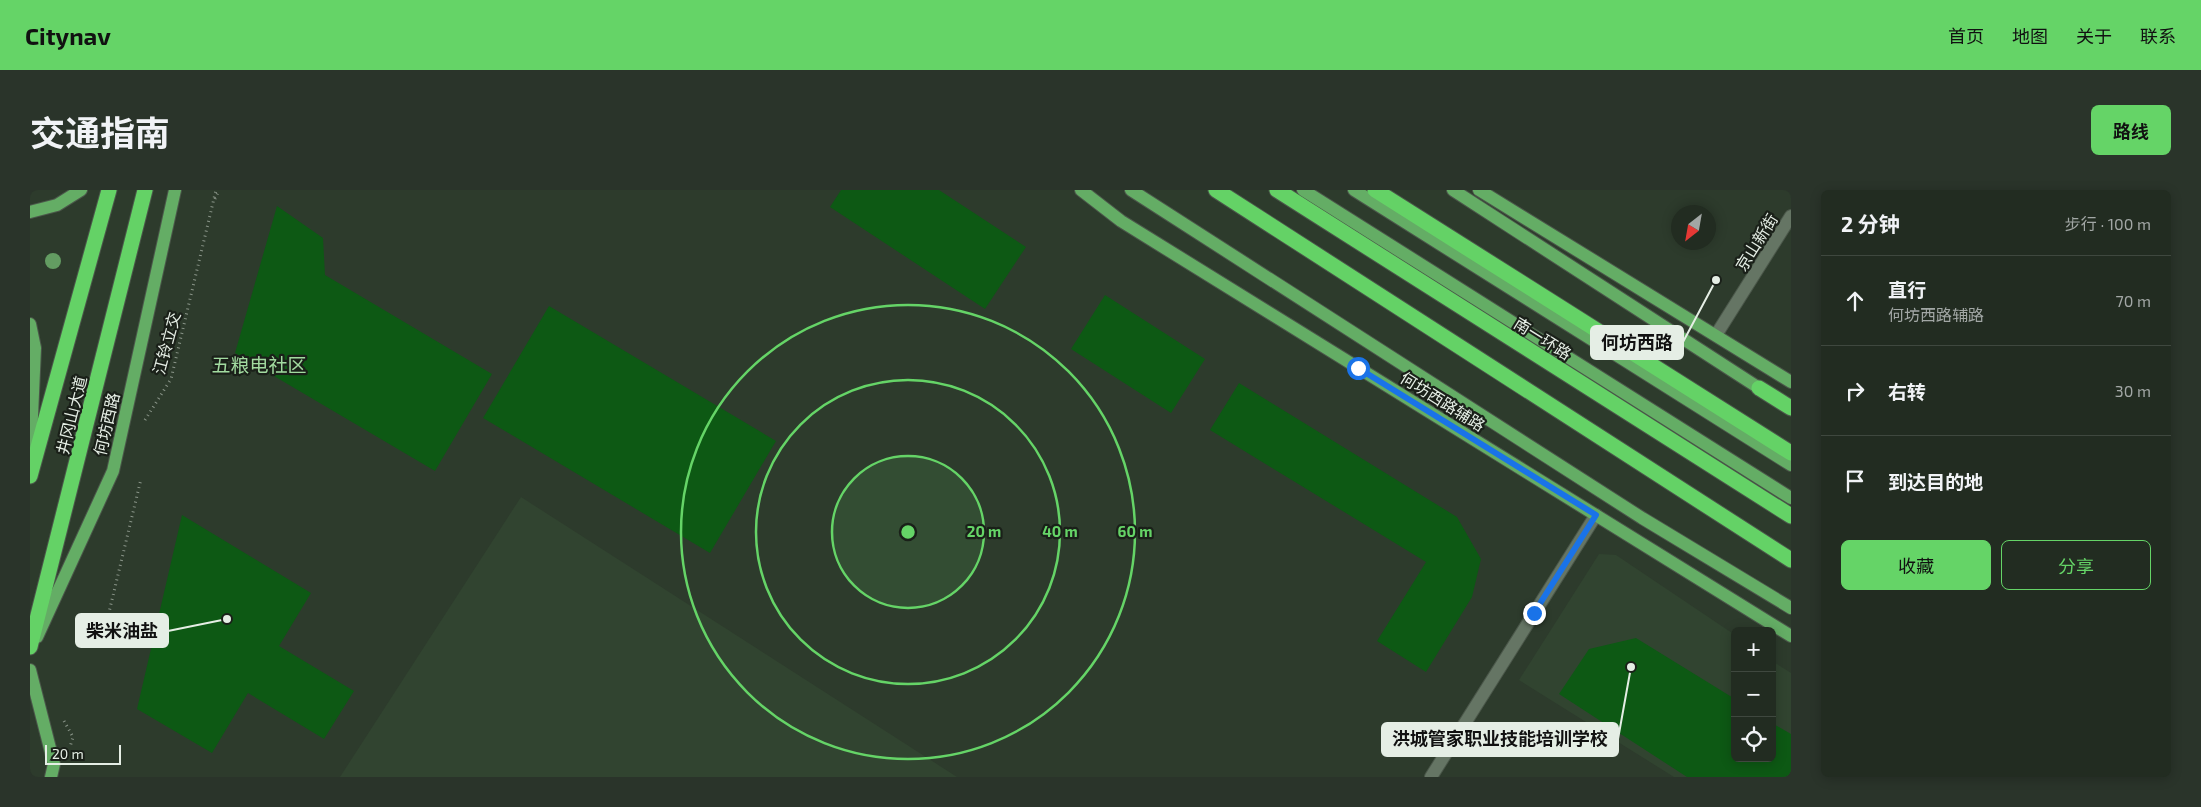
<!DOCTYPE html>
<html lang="zh">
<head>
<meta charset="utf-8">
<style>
  body { margin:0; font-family:"Exo 2","Noto Sans SC",sans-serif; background:#2a342a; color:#f1f3f6 }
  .controls { position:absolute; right:15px; bottom:15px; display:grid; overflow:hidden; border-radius:8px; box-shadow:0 2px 12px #0003 }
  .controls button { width:45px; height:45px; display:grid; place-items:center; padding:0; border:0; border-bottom:1px solid #3f483f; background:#222c21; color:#f1f3f6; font:25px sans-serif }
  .compass { position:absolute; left:1641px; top:15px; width:45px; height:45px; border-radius:50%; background:#222c21; box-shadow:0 2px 12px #0003; rotate:211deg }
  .scale { position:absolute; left:15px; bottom:12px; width:76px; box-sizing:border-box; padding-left:5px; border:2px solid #e5eee5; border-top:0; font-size:14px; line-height:18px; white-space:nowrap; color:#e5eee5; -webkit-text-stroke:4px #1a2019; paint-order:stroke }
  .stop { position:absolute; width:15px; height:15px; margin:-11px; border:4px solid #1a73e8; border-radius:50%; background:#fff }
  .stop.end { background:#1a73e8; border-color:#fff; box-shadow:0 1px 5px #0008 }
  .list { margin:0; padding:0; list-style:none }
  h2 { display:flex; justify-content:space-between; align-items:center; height:65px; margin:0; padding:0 20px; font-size:21px }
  h2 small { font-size:16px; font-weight:400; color:#a2a7a5 }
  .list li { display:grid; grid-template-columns:32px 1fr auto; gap:15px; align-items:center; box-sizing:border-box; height:90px; padding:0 20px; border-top:1px solid #3f483f }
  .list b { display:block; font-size:19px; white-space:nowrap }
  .list p { margin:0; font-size:16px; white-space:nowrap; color:#a2a7a5 }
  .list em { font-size:16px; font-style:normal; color:#a2a7a5 }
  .actions { display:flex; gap:10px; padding:15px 20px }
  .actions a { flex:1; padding:11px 0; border:1px solid #65d467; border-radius:8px; text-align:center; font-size:18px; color:#65d467 }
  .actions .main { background:#65d467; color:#111 }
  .icon { flex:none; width:28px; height:28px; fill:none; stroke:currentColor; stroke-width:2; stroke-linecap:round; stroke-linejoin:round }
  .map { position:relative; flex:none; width:1761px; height:587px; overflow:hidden; border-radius:8px }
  header { display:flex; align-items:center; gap:30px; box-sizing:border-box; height:70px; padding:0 25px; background:#65d467; color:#111 }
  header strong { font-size:24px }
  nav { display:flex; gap:28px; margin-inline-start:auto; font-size:18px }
  .intro { display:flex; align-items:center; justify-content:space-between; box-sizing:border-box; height:120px; padding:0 30px }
  h1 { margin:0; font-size:35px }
  .button { padding:12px 22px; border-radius:8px; background:#65d467; color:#111; font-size:18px; font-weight:700 }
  main { display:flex; gap:30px; padding:0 30px }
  aside { flex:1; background:#222c21; border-radius:8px; box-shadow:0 2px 12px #0003 }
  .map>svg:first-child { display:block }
  .built { fill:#314430 }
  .building { fill:#0d5914 }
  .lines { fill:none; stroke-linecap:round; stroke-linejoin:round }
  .minor-casing { stroke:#4b574a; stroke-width:14 }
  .major-casing { stroke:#4b574a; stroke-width:14 }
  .highway-casing { stroke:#4b574a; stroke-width:17 }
  .path { stroke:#8a9589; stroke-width:3; stroke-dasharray:1 4; stroke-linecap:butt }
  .minor { stroke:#657564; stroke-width:12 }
  .major { stroke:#64ad65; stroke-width:12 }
  .highway { stroke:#64d266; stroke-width:15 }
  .tree { fill:#639c62 }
  .route { stroke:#1a73e8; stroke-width:6 }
  .ring { fill:none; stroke:#65d467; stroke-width:2.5 }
  .labels { text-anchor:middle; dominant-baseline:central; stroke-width:4.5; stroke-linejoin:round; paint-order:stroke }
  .street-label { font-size:16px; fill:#e5eee5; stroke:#1a2019 }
  .quarter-label { font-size:19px; fill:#a2dba0; stroke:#1a2019 }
  .centre { fill:#65d467; stroke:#1a2019; stroke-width:2.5 }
  .ring-label { font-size:15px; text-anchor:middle; font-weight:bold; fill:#65d467; stroke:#1a2019; stroke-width:4.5; stroke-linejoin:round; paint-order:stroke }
  .leader { fill:none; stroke:#e5eee5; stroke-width:2 }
  .callout-dot { fill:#e5eee5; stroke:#1a2019; stroke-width:2 }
  .callout { fill:#e5eee5; stroke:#e5eee5; stroke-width:2 }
  .callout-label { font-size:18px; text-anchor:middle; font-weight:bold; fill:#111 }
</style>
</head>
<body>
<header>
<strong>Citynav</strong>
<nav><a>首页</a><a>地图</a><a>关于</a><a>联系</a></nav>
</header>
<div class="intro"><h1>交通指南</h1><a class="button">路线</a></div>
<main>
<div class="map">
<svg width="1761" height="587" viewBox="0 0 1761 587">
  <rect width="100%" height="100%" fill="#2d3b2c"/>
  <g class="built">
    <path d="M 491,307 L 927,587 L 310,587 Z"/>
    <path d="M 1569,364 L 1586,365 L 1705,445 L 1705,568 L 1742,568 L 1742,471 L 1761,483 L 1761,587 L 1644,587 L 1489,490 Z"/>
  </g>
  <g class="building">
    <path d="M 811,0 L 909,0 L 996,57 L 955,119 L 800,17 Z"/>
    <path d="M 247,16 L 293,48 L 295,85 L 462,184 L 405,281 L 205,163 Z"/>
    <path d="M 1075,105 L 1175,169 L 1141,223 L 1041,159 Z"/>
    <path d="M 519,116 L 746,251 L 680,363 L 453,228 Z"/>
    <path d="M 1209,193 L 1427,327 L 1451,369 L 1442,407 L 1396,482 L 1347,451 L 1396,372 L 1180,240 Z"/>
    <path d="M 152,325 L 281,403 L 249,456 L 324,501 L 294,549 L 218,503 L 182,563 L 107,519 Z"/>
    <path d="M 1606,448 L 1705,509 L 1705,568 L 1742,568 L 1742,533 L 1761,544 L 1761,587 L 1657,587 L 1529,504 L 1559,459 Z"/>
  </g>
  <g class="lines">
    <defs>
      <g id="minor">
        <path d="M 1686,145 L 1761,26"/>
        <path d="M 1401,587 L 1566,325"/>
      </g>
      <g id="major">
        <path d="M 1051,0 L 1091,31 L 1761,446"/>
        <path d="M 1101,0 L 1612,328 L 1761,418"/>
        <path d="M 1273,0 L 1761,308"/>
        <path d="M 1324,0 L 1761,275"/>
        <path d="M 1423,0 L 1729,198"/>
        <path d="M 1449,0 L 1761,192"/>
        <path d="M 0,22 L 27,15 L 51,0"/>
        <path d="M 0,134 L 5,158 L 0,271"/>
        <path d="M 7,447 L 83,281 L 145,0"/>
        <path d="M 0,480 L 24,574 L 21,587"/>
      </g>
      <g id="highway">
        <path d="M 1186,0 L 1761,370"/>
        <path d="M 1247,0 L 1761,326"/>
        <path d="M 1345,0 L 1761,263"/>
        <path d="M 1729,198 L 1761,218"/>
        <path d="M 0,286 L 79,0"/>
        <path d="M 0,457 L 115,0"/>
      </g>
    </defs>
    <use href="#minor" class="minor-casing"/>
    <use href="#major" class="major-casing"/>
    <use href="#highway" class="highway-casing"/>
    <g class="path">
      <path d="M 185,9 L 189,0"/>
      <path d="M 115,230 L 141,189 L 186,0"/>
      <path d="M 75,439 L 111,289"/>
      <path d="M 34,531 L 43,547 L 40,557"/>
    </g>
    <use href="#minor" class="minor"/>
    <use href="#major" class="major"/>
    <use href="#highway" class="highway"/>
  </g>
  <circle class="tree" cx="23" cy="71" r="8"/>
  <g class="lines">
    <path class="route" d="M 1328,178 L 1566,325 L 1504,423"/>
  </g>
  <circle cx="878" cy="342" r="76" fill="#65d467" fill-opacity=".12"/>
  <g class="ring">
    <circle cx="878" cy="342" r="76"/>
    <circle cx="878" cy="342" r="152"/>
    <circle cx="878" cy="342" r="227"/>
  </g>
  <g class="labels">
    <g class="street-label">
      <text transform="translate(1726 52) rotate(-58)">京山新街</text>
      <text transform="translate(1513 148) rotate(32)">南一环路</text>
      <text transform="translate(136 153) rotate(-75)">江铃立交</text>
      <text transform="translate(1413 211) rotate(32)">何坊西路辅路</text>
      <text transform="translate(41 225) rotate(-76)">井冈山大道</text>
      <text transform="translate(76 234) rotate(-77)">何坊西路</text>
    </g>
    <g class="quarter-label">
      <text x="229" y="174">五粮电社区</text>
    </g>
  </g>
  <circle cx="878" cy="342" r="8" class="centre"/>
  <g class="ring-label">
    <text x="954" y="347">20 m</text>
    <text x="1030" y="347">40 m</text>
    <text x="1105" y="347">60 m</text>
  </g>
  <path class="leader" d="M1686 90L1653 152M197 429L138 441M1601 477L1588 549"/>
  <g class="callout-dot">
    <circle cx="1686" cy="90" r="5"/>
    <circle cx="197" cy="429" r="5"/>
    <circle cx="1601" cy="477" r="5"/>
  </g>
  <g class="callout">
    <rect x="1561" y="136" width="92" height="33" rx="5"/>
    <rect x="46" y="424" width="92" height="33" rx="5"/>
    <rect x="1352" y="533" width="236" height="33" rx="5"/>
  </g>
  <g class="callout-label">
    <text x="1607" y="159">何坊西路</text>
    <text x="92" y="447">柴米油盐</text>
    <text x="1470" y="555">洪城管家职业技能培训学校</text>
  </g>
</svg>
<div class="controls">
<button>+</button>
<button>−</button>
<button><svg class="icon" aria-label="locate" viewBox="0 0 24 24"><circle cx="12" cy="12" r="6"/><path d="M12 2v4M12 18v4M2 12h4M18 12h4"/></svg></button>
</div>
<svg class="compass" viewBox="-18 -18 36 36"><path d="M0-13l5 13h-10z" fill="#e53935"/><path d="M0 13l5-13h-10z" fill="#a2a7a5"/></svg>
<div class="scale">20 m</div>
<div class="stop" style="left:1328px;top:178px"></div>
<div class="stop end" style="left:1504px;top:423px"></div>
</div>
<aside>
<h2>2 分钟<small>步行 · 100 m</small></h2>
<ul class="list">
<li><svg class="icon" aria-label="ahead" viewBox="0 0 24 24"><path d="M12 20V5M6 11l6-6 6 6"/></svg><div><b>直行</b><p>何坊西路辅路</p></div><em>70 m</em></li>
<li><svg class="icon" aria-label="right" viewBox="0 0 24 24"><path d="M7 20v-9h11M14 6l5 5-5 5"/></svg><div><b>右转</b></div><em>30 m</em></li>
<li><svg class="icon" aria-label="arrive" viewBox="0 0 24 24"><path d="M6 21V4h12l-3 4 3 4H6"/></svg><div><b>到达目的地</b></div></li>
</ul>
<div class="actions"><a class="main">收藏</a><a>分享</a></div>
</aside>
</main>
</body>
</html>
